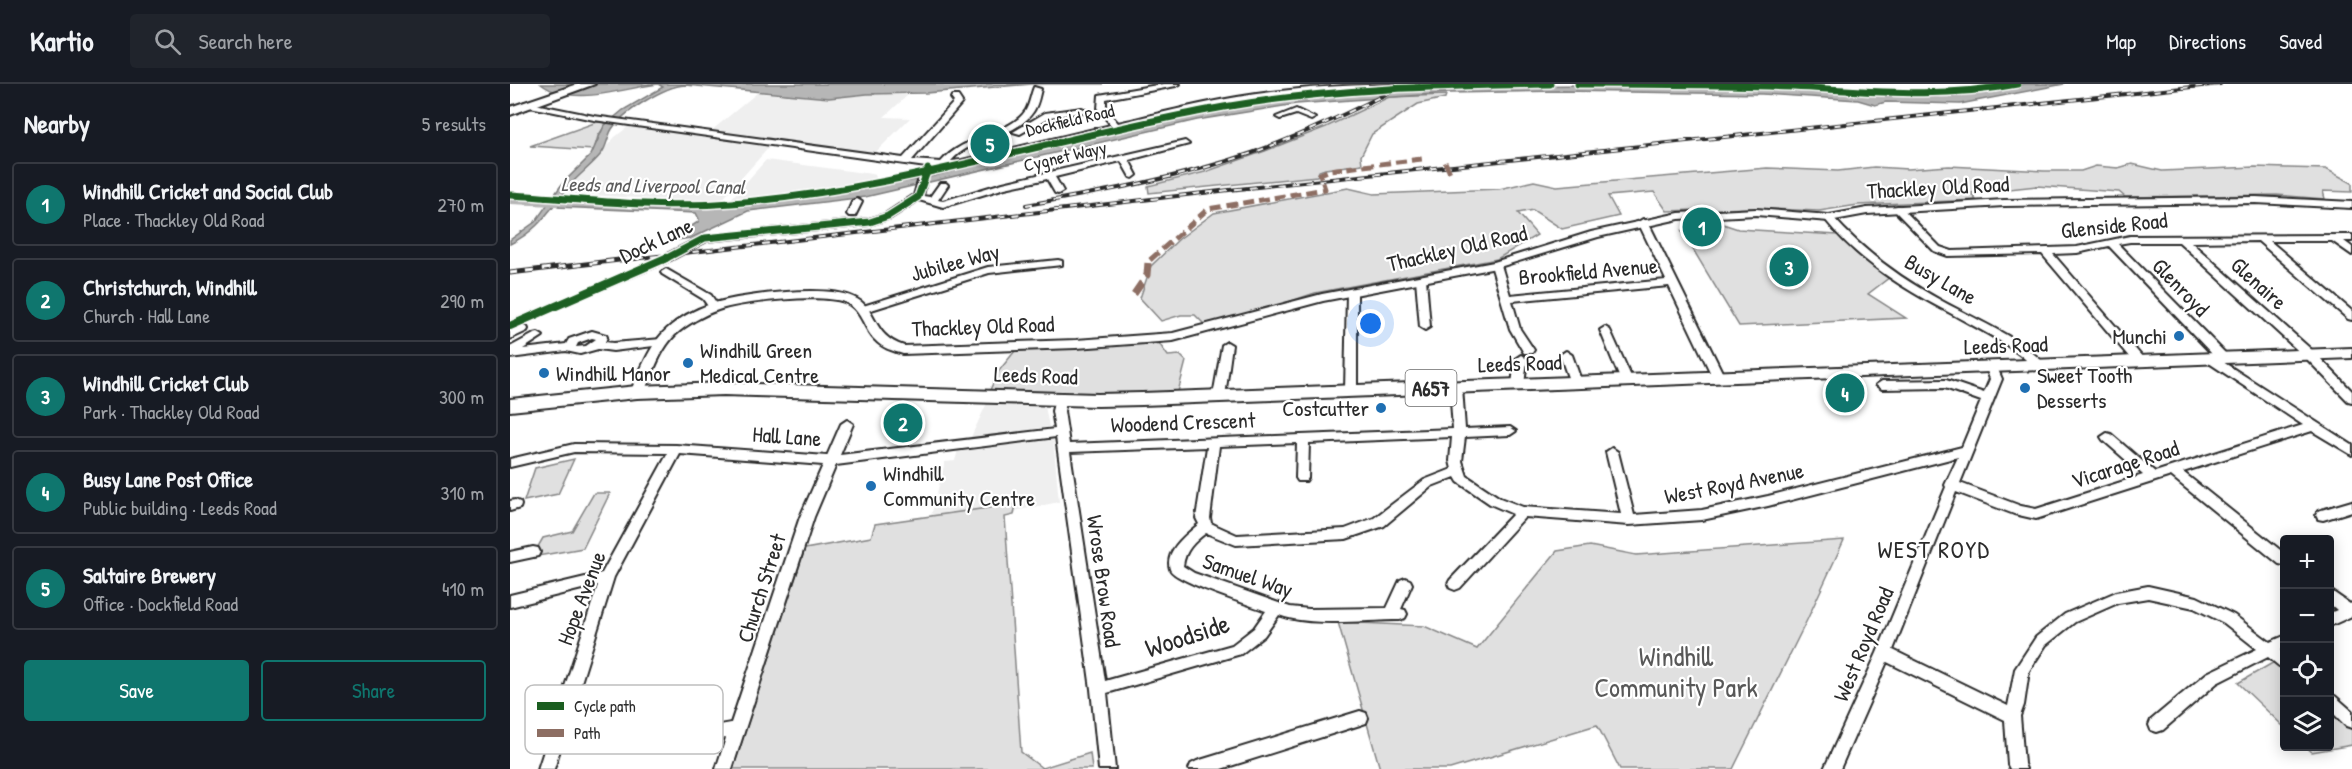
<!DOCTYPE html>
<html lang="en">
<head>
<meta charset="utf-8">
<style>
  body { margin:0; font-family:"Patrick Hand",sans-serif; background:#20242c; color:#f1f3f6 }
  .controls { position:absolute; right:18px; bottom:18px; display:grid; overflow:hidden; border-radius:6px; box-shadow:0 3px 15px #0003 }
  .controls button { width:54px; height:54px; display:grid; place-items:center; padding:0; border:0; border-bottom:2px solid #363941; background:#171b24; color:#f1f3f6; font:30px sans-serif }
  .you { position:absolute; left:861px; top:240px; width:21px; height:21px; margin:-15px; border:4px solid #fff; border-radius:50%; background:#1a73e8; box-shadow:0 0 0 9px #1a73e833 }
  .badge { display:grid; place-items:center; width:39px; height:39px; border-radius:50%; background:#0f766e; color:#fff; font-size:20px; font-weight:700 }
  .pin { position:absolute; translate:-50% -50%; border:3px solid #fff; box-shadow:0 2px 6px #0006 }
  .list { margin:0; padding:0; list-style:none }
  h2 { display:flex; justify-content:space-between; align-items:center; height:78px; margin:0; padding:0 24px; font-size:26px }
  h2 small { font-size:20px; font-weight:400; color:#9ea1a6 }
  .list li { display:grid; grid-template-columns:39px 1fr auto; gap:18px; align-items:center; box-sizing:border-box; height:84px; margin:0 12px 12px; padding:0 12px; border:2px solid #363941; border-radius:6px }
  .list b { display:block; font-size:22px; white-space:nowrap }
  .list p { margin:0; font-size:20px; white-space:nowrap; color:#9ea1a6 }
  .list em { font-size:20px; font-style:normal; color:#9ea1a6 }
  .actions { display:flex; gap:12px; padding:18px 24px }
  .actions a { flex:1; padding:14px 0; border:2px solid #0f766e; border-radius:6px; text-align:center; font-size:21px; color:#0f766e }
  .actions .main { background:#0f766e; color:#fff }
  .icon { flex:none; width:33px; height:33px; fill:none; stroke:currentColor; stroke-width:2; stroke-linecap:round; stroke-linejoin:round }
  .map { position:relative; flex:none; width:1842px; height:685px; overflow:hidden }
  header { display:flex; align-items:center; gap:36px; box-sizing:border-box; height:84px; padding:0 30px; background:#171b24; border-bottom:2px solid #363941 }
  header strong { font-size:28px }
  nav { display:flex; gap:33px; margin-inline-start:auto; font-size:21px }
  .search { width:420px; height:54px; background:#20242c; display:flex; align-items:center; gap:15px; box-sizing:border-box; padding:0 21px; border-radius:6px; color:#9ea1a6; font-size:22px }
  main { display:flex }
  aside { flex:1; background:#171b24 }
  .map>svg:first-child { display:block }
  .built { fill:#efefef }
  .green { fill:#e0e0e0; stroke:#868686; stroke-width:1.5 }
  .water { fill:#b6b6b6; stroke:#7e7e7e; stroke-width:1.5 }
  .lines { fill:none; stroke-linecap:round; stroke-linejoin:round }
  .canal { fill:#b6b6b6; fill-rule:evenodd }
  .minor-casing { stroke:#2b2b2b; stroke-width:4 }
  .tertiary-casing { stroke:#2b2b2b; stroke-width:4 }
  .primary-casing { stroke:#2b2b2b; stroke-width:4 }
  .minor { fill:#fff; fill-rule:evenodd }
  .tertiary { fill:#fff; fill-rule:evenodd }
  .primary { fill:#fff; fill-rule:evenodd }
  .rail-far1-casing { stroke:#2b2b2b; stroke-width:4 }
  .rail-casing { stroke:#2b2b2b; stroke-width:5 }
  .rail-far1 { stroke:#fff; stroke-width:2; stroke-dasharray:7; stroke-linecap:butt }
  .rail { stroke:#fff; stroke-width:3; stroke-dasharray:8; stroke-linecap:butt }
  .quiet-far1 { stroke:#8d6e63; stroke-width:5; stroke-dasharray:11 5; stroke-linecap:butt }
  .quiet { stroke:#8d6e63; stroke-width:7; stroke-dasharray:14 7; stroke-linecap:butt }
  .cycleway-far1-casing { stroke:#fff; stroke-width:10 }
  .cycleway-casing { stroke:#fff; stroke-width:12 }
  .cycleway-far1 { stroke:#1b5e20; stroke-width:7 }
  .cycleway { stroke:#1b5e20; stroke-width:8 }
  .poi-dot { fill:#1f6fb2; stroke:#fff; stroke-width:2 }
  .labels { text-anchor:middle; dominant-baseline:central; stroke-width:4.5; stroke-linejoin:round; paint-order:stroke }
  .far-street-label { font-size:18px; fill:#2b2b2b; stroke:#fff }
  .far-water-label { font-size:20px; font-style:italic; fill:#5c5c5c; stroke:#fff }
  .shield { fill:#fff; stroke:#6b6b6b; stroke-width:1.5 }
  .shield-label { font-size:21px; font-weight:bold; fill:#2b2b2b }
  .street-label { font-size:22px; fill:#2b2b2b; stroke:#fff }
  .poi-label { font-size:22px; fill:#2b2b2b; stroke:#fff; text-anchor:start }
  .neighbourhood-label { font-size:24px; letter-spacing:1.5px; fill:#2b2b2b; stroke:#fff }
  .near-street-label { font-size:27px; fill:#2b2b2b; stroke:#fff }
  .near-park-label { font-size:27px; fill:#585858; stroke:#fff }
  .key { fill:#fff; stroke:#bfbfbf; stroke-width:1.5 }
  .key-label { font-size:16px; fill:#2b2b2b }
</style>
</head>
<body>
<header>
<strong>Kartio</strong>
<div class="search"><svg class="icon" aria-label="search" viewBox="0 0 24 24"><circle cx="10" cy="10" r="6"/><path d="M15 15l6 6"/></svg>Search here</div>
<nav><a>Map</a><a>Directions</a><a>Saved</a></nav>
</header>
<main>
<aside>
<h2>Nearby<small>5 results</small></h2>
<ul class="list">
<li><span class="badge">1</span><div><b>Windhill Cricket and Social Club</b><p>Place · Thackley Old Road</p></div><em>270 m</em></li>
<li><span class="badge">2</span><div><b>Christchurch, Windhill</b><p>Church · Hall Lane</p></div><em>290 m</em></li>
<li><span class="badge">3</span><div><b>Windhill Cricket Club</b><p>Park · Thackley Old Road</p></div><em>300 m</em></li>
<li><span class="badge">4</span><div><b>Busy Lane Post Office</b><p>Public building · Leeds Road</p></div><em>310 m</em></li>
<li><span class="badge">5</span><div><b>Saltaire Brewery</b><p>Office · Dockfield Road</p></div><em>410 m</em></li>
</ul>
<div class="actions"><a class="main">Save</a><a>Share</a></div>
</aside>
<div class="map">
<svg width="1842" height="685" viewBox="0 0 1842 685">
  <rect width="100%" height="100%" fill="#fff"/>
  <filter id="ink" filterUnits="userSpaceOnUse"><feTurbulence type="fractalNoise" baseFrequency=".0167" numOctaves="2"/><feDisplacementMap in="SourceGraphic" scale="12" xChannelSelector="R" yChannelSelector="G"/><feConvolveMatrix kernelMatrix="1 2 1 2 8 2 1 2 1" color-interpolation-filters="sRGB"/></filter>
  <g filter="url(#ink)">
    <g class="built">
      <path d="M 247,9 L 319,14 L 357,10 L 398,11 L 374,33 L 400,34 L 364,70 L 201,47 Z"/>
      <path d="M 119,42 L 261,61 L 211,117 L 156,116 L 54,109 L 105,53 Z"/>
      <path d="M 256,76 L 362,90 L 366,91 L 365,97 L 340,103 L 219,117 Z"/>
      <path d="M 477,319 L 535,322 L 539,343 L 460,355 Z"/>
      <path d="M 543,353 L 549,418 L 505,427 L 505,421 L 421,432 L 435,378 L 445,377 L 448,366 Z"/>
    </g>
    <g class="green">
      <path d="M 936,11 L 935,14 L 908,20 L 862,50 L 851,72 L 852,80 L 815,85 L 809,87 L 807,92 L 639,109 L 638,102 L 695,88 L 755,67 L 816,43 L 879,13 Z"/>
      <path d="M 87,38 L 97,39 L 88,52 L 84,66 L 20,62 Z"/>
      <path d="M 1622,80 L 1652,87 L 1745,83 L 1816,85 L 1842,99 L 1842,108 L 1813,107 L 1815,115 L 1767,111 L 1615,113 L 1609,108 L 1527,102 L 1461,109 L 1466,116 L 1348,121 L 1309,127 L 1240,124 L 1157,127 L 1144,108 L 1098,112 L 1109,132 L 1052,145 L 1023,126 L 1008,129 L 1027,151 L 987,175 L 805,209 L 748,228 L 694,240 L 685,231 L 671,231 L 651,237 L 630,214 L 641,182 L 669,155 L 704,129 L 838,104 L 864,110 L 989,105 L 1024,97 L 1047,102 L 1257,84 L 1328,87 L 1364,83 L 1398,85 L 1439,82 L 1534,87 L 1571,87 L 1586,82 L 1608,84 Z"/>
      <path d="M 1207,138 L 1228,145 L 1328,151 L 1349,172 L 1380,193 L 1358,210 L 1396,234 L 1229,242 L 1172,147 L 1191,156 Z"/>
      <path d="M 648,258 L 658,272 L 670,271 L 676,277 L 668,308 L 604,310 L 480,306 L 488,288 L 505,267 Z"/>
      <path d="M 64,375 L 48,410 L 14,417 L 25,384 Z"/>
      <path d="M 84,409 L 100,409 L 73,464 L 22,473 L 33,454 L 62,447 Z"/>
      <path d="M 506,420 L 504,431 L 495,433 L 511,668 L 532,684 L 580,669 L 582,685 L 223,685 L 295,465 L 361,453 L 365,440 Z"/>
      <path d="M 1334,456 L 1297,536 L 1223,685 L 1110,685 L 1087,641 L 940,685 L 870,685 L 828,538 L 914,542 L 967,565 L 1047,467 L 1080,462 L 1126,471 Z"/>
      <path d="M 1766,577 L 1774,585 L 1774,643 L 1728,599 Z"/>
      <path d="M 1820,625 L 1842,645 L 1842,661 L 1802,668 L 1796,663 L 1820,662 Z"/>
    </g>
    <g class="water">
      <path d="M 31,0 L 593,0 L 522,0 L 416,9 L 357,10 L 319,14 L 175,1 C 155,2 113,28 102,45 C 97,53 97,63 91,70 C 82,81 71,89 61,100 C 40,124 31,145 0,160 L 0,156 L 25,138 L 52,100 L 81,71 L 94,42 L 113,26 L 153,3 L 148,0 C 113,4 62,24 31,0 Z"/>
      <path d="M 1514,0 L 1554,0 L 1450,20 L 1376,18 L 1365,21 L 1348,16 L 1252,10 L 1051,7 L 940,9 L 786,20 L 687,36 L 355,113 L 238,127 L 181,154 L 159,157 L 188,138 L 189,135 L 186,129 L 48,123 L 57,116 L 192,123 L 408,96 L 663,33 L 763,16 L 828,9 L 994,2 L 1082,1 L 1260,4 L 1425,13 L 1481,7 Z"/>
    </g>
    <g class="lines">
      <path class="canal" d="M 0,114 L 66,117 L 71,120 L 66,123 L 0,120 Z"/>
      <defs>
        <g id="minor">
          <path d="M 653,0 L 670,0 L 666,2 L 596,15 L 596,25 L 608,39 C 659,27 710,14 762,8 C 815,1 870,0 924,0 L 920,2 L 762,12 L 671,29 L 452,82 L 425,83 L 417,94 L 413,112 L 420,113 L 430,99 L 436,99 L 438,101 L 428,116 L 433,117 L 493,99 L 675,57 L 679,60 L 619,76 L 627,91 L 623,94 L 620,93 L 611,77 L 545,93 L 553,107 L 548,110 L 545,109 L 537,95 L 495,104 L 433,123 L 409,116 L 381,134 L 360,141 L 197,157 L 157,178 L 0,245 L 0,238 L 149,174 L 192,152 L 359,135 L 375,130 L 404,111 L 409,94 L 416,83 L 84,36 L 15,22 L 15,18 L 84,32 L 393,74 L 444,18 L 441,14 L 442,12 L 448,12 L 452,18 L 451,20 L 402,76 L 431,78 C 455,50 500,51 516,26 C 520,19 521,10 524,3 L 531,5 C 529,13 528,21 523,28 C 504,56 462,52 441,77 L 452,76 L 601,41 L 588,25 L 589,11 Z"/>
          <path d="M 572,24 L 576,26 L 575,28 L 540,33 L 510,50 L 503,48 L 535,29 Z"/>
          <path d="M 786,25 L 805,34 L 801,36 L 786,30 L 770,35 L 766,33 Z"/>
          <path d="M 347,115 L 352,118 L 345,132 L 339,132 L 337,130 L 342,118 Z"/>
          <path d="M 1388,122 L 1391,123 L 1430,163 L 1442,167 L 1567,163 L 1620,152 L 1842,151 L 1842,157 L 1834,157 L 1842,163 L 1842,171 L 1822,157 L 1760,157 L 1842,227 L 1842,236 L 1838,235 L 1748,157 L 1681,158 L 1804,268 L 1842,307 L 1842,318 L 1838,317 L 1796,274 L 1669,158 L 1620,158 L 1608,160 L 1717,271 L 1719,274 L 1713,278 L 1842,361 L 1842,371 L 1802,347 L 1673,388 L 1774,469 L 1774,481 L 1769,480 L 1661,392 L 1526,435 L 1504,430 L 1446,408 L 1383,566 L 1498,622 L 1505,585 L 1526,553 L 1555,530 L 1606,508 L 1638,502 L 1687,513 L 1724,531 L 1760,558 L 1774,552 L 1774,565 L 1771,566 L 1774,569 L 1774,583 L 1769,582 L 1758,573 L 1707,599 L 1653,646 L 1647,648 L 1641,646 L 1639,641 L 1641,636 L 1697,589 L 1747,565 L 1714,539 L 1684,524 L 1638,514 L 1608,519 L 1565,538 L 1536,561 L 1519,587 L 1514,621 L 1510,632 L 1514,680 L 1516,685 L 1500,685 L 1498,681 L 1495,636 L 1377,578 L 1330,685 L 1314,685 L 1367,569 L 1436,403 L 1435,401 L 1448,373 L 1258,422 L 1192,436 L 1119,441 L 1015,433 L 950,504 L 945,506 L 940,504 L 938,500 L 940,496 L 1003,430 L 980,420 L 948,398 L 945,393 L 922,402 L 874,442 L 836,455 L 726,461 L 696,449 C 684,458 675,466 673,482 L 684,489 L 780,523 L 799,525 L 877,524 L 890,496 L 895,494 L 900,496 L 902,500 L 891,525 L 895,526 L 897,530 L 895,534 L 890,536 C 854,536 802,543 769,531 L 754,552 L 731,570 L 597,609 L 605,685 L 589,685 L 581,605 L 546,353 L 326,381 L 304,433 L 222,685 L 206,685 L 216,654 L 143,667 L 137,665 L 135,660 L 137,655 L 143,653 L 221,639 L 290,433 L 313,381 L 170,370 L 104,493 L 44,685 L 28,685 L 88,501 L 0,523 L 0,511 L 92,489 L 158,369 L 64,368 L 0,383 L 0,375 L 64,360 L 166,361 L 317,372 L 331,340 L 337,336 L 343,340 L 330,371 L 545,345 L 542,327 L 545,315 L 551,311 L 557,315 L 554,327 L 559,360 L 943,345 L 940,303 L 946,299 L 952,303 L 955,345 L 1000,343 L 1006,347 L 1000,351 L 955,353 L 952,377 L 957,392 L 990,414 L 1013,423 L 1111,430 L 1096,368 L 1102,364 L 1108,368 L 1124,431 L 1192,426 L 1258,412 L 1452,363 L 1471,317 L 1435,304 L 1372,305 L 1366,301 L 1372,297 L 1436,296 L 1474,309 L 1480,295 L 1476,284 L 1482,280 L 1486,281 L 1492,295 L 1450,399 L 1511,422 L 1526,425 L 1633,391 L 1593,356 L 1591,353 L 1597,349 L 1601,350 L 1645,388 L 1793,341 L 1696,277 L 1694,274 L 1696,271 L 1704,272 L 1599,162 L 1567,169 L 1543,170 L 1634,275 L 1636,278 L 1634,281 L 1626,281 L 1532,170 L 1438,172 L 1424,167 L 1385,127 L 1385,123 ZM 942,353 L 940,377 L 942,385 L 914,396 L 864,434 L 835,445 L 727,451 L 707,442 L 701,439 L 700,434 L 709,362 L 787,359 L 786,394 L 788,397 L 796,397 L 798,394 L 799,359 ZM 697,363 L 686,434 L 689,440 C 677,450 654,467 660,485 C 663,497 741,521 756,527 L 744,544 L 722,561 L 595,597 L 560,368 Z"/>
          <path d="M 1319,131 L 1322,132 C 1354,168 1390,194 1432,217 C 1467,236 1505,251 1534,279 L 1536,282 L 1534,285 L 1526,285 C 1501,260 1472,247 1442,230 C 1394,205 1348,177 1314,134 Z"/>
          <path d="M 1133,135 L 1138,138 L 1215,294 L 1213,297 L 1205,297 L 1203,294 L 1159,202 L 1002,217 L 1010,245 L 1024,266 L 1022,269 L 1014,269 L 1000,245 L 981,181 L 982,179 L 986,178 L 991,181 L 1000,211 L 1156,196 L 1128,138 Z"/>
          <path d="M 548,176 L 552,177 L 552,181 L 479,189 L 358,227 L 350,227 L 349,225 L 350,223 L 478,183 Z"/>
          <path d="M 156,185 L 201,211 L 209,223 L 208,225 L 200,225 L 193,215 L 152,190 L 151,188 Z"/>
          <path d="M 911,192 L 916,195 L 920,243 L 915,246 L 910,243 L 906,195 Z"/>
          <path d="M 842,205 L 847,208 L 847,307 L 841,311 L 835,307 L 837,208 Z"/>
          <path d="M 13,242 L 17,243 L 18,245 L 17,247 L 0,255 L 0,248 Z"/>
          <path d="M 1095,243 L 1100,246 L 1123,297 L 1121,300 L 1113,300 L 1111,297 L 1090,246 Z"/>
          <path d="M 82,247 L 96,251 L 97,253 L 95,258 L 103,259 L 152,255 L 157,258 L 152,261 L 103,267 L 88,265 L 70,270 L 56,267 L 0,274 L 0,263 L 24,250 L 28,249 L 33,252 L 13,265 L 56,260 L 59,255 ZM 82,254 L 86,255 L 76,262 L 66,263 L 68,259 Z"/>
          <path d="M 717,258 L 722,261 L 715,312 L 709,316 L 703,312 L 712,261 Z"/>
          <path d="M 1056,267 L 1062,271 L 1072,299 L 1070,302 L 1066,303 L 1060,299 L 1050,271 Z"/>
          <path d="M 1011,271 L 1017,275 L 1014,301 L 1008,305 L 1002,301 L 1005,275 Z"/>
          <path d="M 5,416 L 10,418 L 11,421 L 10,424 L 0,427 L 0,417 Z"/>
          <path d="M 1842,417 L 1842,427 L 1813,436 L 1808,435 L 1806,431 L 1808,427 Z"/>
          <path d="M 23,463 L 28,464 L 30,468 L 28,472 L 0,478 L 0,468 Z"/>
          <path d="M 1820,506 L 1840,520 L 1842,519 L 1842,532 L 1820,542 L 1820,529 L 1827,526 L 1820,520 Z"/>
          <path d="M 1820,610 L 1825,612 L 1842,627 L 1842,644 L 1836,642 L 1820,626 Z"/>
          <path d="M 850,627 L 856,629 L 858,634 L 856,639 L 850,641 L 711,685 L 679,685 L 681,680 L 687,677 Z"/>
        </g>
        <path id="tertiary" d="M 1746,113 L 1842,118 L 1842,124 L 1746,119 L 1494,122 L 1357,130 L 1319,137 L 1246,131 L 1169,135 L 1088,153 L 986,184 L 813,217 L 663,257 L 566,264 L 393,270 C 383,267 372,264 365,256 C 353,244 352,225 334,218 C 311,209 232,218 208,226 C 193,231 176,241 165,251 C 148,268 143,292 132,311 L 122,311 L 120,308 C 131,287 139,261 157,245 C 169,234 186,225 201,220 C 232,211 314,200 343,213 C 369,224 360,251 394,262 L 566,256 L 663,249 L 812,210 L 984,178 L 1081,148 L 1169,129 L 1246,125 L 1319,131 L 1357,124 L 1494,116 Z"/>
        <g id="primary">
          <path d="M 68,0 L 85,0 L 0,31 L 0,23 Z"/>
          <path d="M 1842,264 L 1842,274 L 632,321 L 588,322 L 214,311 L 127,314 L 0,327 L 0,315 L 127,302 L 214,299 L 588,310 L 632,309 Z"/>
        </g>
      </defs>
      <use href="#minor" class="minor-casing"/>
      <use href="#tertiary" class="tertiary-casing"/>
      <use href="#primary" class="primary-casing"/>
      <use href="#minor" class="minor"/>
      <use href="#tertiary" class="tertiary"/>
      <use href="#primary" class="primary"/>
      <defs>
        <g id="rail-far1">
          <path d="M 516,121 C 592,108 669,94 742,69 C 795,50 846,25 896,0"/>
          <path d="M 113,176 L 719,106 L 1710,0"/>
        </g>
        <path id="rail" d="M 0,189 L 126,174"/>
      </defs>
      <use href="#rail-far1" class="rail-far1-casing"/>
      <use href="#rail" class="rail-casing"/>
      <use href="#rail-far1" class="rail-far1"/>
      <use href="#rail" class="rail"/>
      <g class="quiet-far1">
        <path d="M 935,78 L 941,91"/>
        <path d="M 640,176 L 698,125 L 815,105 L 810,90 L 820,86 L 912,75"/>
      </g>
      <path class="quiet" d="M 624,210 L 637,191 L 638,178 L 642,174"/>
      <defs>
        <g id="cycleway-far1">
          <path d="M 1068,0 C 1140,0 1212,0 1283,3 C 1361,7 1430,15 1507,0"/>
          <path d="M 0,111 C 74,115 148,125 222,119 C 389,106 549,52 714,23 C 821,4 931,2 1040,0"/>
          <path d="M 153,176 L 195,154 L 360,138 L 378,132 L 408,113 L 418,85"/>
        </g>
        <path id="cycleway" d="M 0,242 L 156,174"/>
      </defs>
      <use href="#cycleway-far1" class="cycleway-far1-casing"/>
      <use href="#cycleway" class="cycleway-casing"/>
      <use href="#cycleway-far1" class="cycleway-far1"/>
      <use href="#cycleway" class="cycleway"/>
    </g>
  </g>
  <g class="poi-dot">
    <circle cx="1669" cy="252" r="6"/>
    <circle cx="178" cy="279" r="6"/>
    <circle cx="34" cy="289" r="6"/>
    <circle cx="1515" cy="304" r="6"/>
    <circle cx="871" cy="324" r="6"/>
    <circle cx="361" cy="402" r="6"/>
  </g>
  <g class="labels">
    <g class="far-street-label">
      <text transform="translate(560 36) rotate(-13)">Dockfield Road</text>
      <text transform="translate(555 72) rotate(-13)">Cygnet Wayy</text>
    </g>
    <g class="far-water-label">
      <text transform="translate(143 101) rotate(1)">Leeds and Liverpool Canal</text>
    </g>
    <rect class="shield" x="895.5" y="286" width="51" height="36" rx="4.5"/>
    <g class="shield-label">
      <text x="921" y="304">A657</text>
    </g>
    <g class="street-label">
      <text transform="translate(1428 103) rotate(-3)">Thackley Old Road</text>
      <text transform="translate(1604 141) rotate(-6)">Glenside Road</text>
      <text transform="translate(146 156) rotate(-25)">Dock Lane</text>
      <text transform="translate(947 164) rotate(-13)">Thackley Old Road</text>
      <text transform="translate(445 178) rotate(-15)">Jubilee Way</text>
      <text transform="translate(1078 187) rotate(-5)">Brookfield Avenue</text>
      <text transform="translate(1431 195) rotate(30)">Busy Lane</text>
      <text transform="translate(1749 199) rotate(42)">Glenaire</text>
      <text transform="translate(1671 203) rotate(46)">Glenroyd</text>
      <text transform="translate(473 242) rotate(-2)">Thackley Old Road</text>
      <text transform="translate(1496 261) rotate(-2)">Leeds Road</text>
      <text transform="translate(1010 279) rotate(-2)">Leeds Road</text>
      <text transform="translate(526 291) rotate(2)">Leeds Road</text>
      <text transform="translate(673 338) rotate(-2)">Woodend Crescent</text>
      <text transform="translate(277 352) rotate(4)">Hall Lane</text>
      <text transform="translate(1615 380) rotate(-18)">Vicarage Road</text>
      <text transform="translate(1224 399) rotate(-11)">West Royd Avenue</text>
      <text transform="translate(738 491) rotate(19)">Samuel Way</text>
      <text transform="translate(594 497) rotate(82)">Wrose Brow Road</text>
      <text transform="translate(251 504) rotate(-72)">Church Street</text>
      <text transform="translate(71 514) rotate(-69)">Hope Avenue</text>
      <text transform="translate(1353 560) rotate(-67)">West Royd Road</text>
    </g>
    <g class="poi-label">
      <text x="1657" y="252" text-anchor="end">Munchi</text>
      <text x="190" y="266">Windhill Green<tspan x="190" dy="25">Medical Centre</tspan></text>
      <text x="46" y="289">Windhill Manor</text>
      <text x="1527" y="291">Sweet Tooth<tspan x="1527" dy="25">Desserts</tspan></text>
      <text x="859" y="324" text-anchor="end">Costcutter</text>
      <text x="373" y="389">Windhill<tspan x="373" dy="25">Community Centre</tspan></text>
    </g>
    <g class="neighbourhood-label">
      <text x="1424" y="465">WEST ROYD</text>
    </g>
    <g class="near-street-label">
      <text transform="translate(677 551) rotate(-18)">Woodside</text>
    </g>
    <g class="near-park-label">
      <text x="1166" y="572">Windhill<tspan x="1166" dy="31">Community Park</tspan></text>
    </g>
  </g>
  <rect x="15" y="601" width="198" height="69" rx="9" class="key"/>
  <rect x="27" y="618" width="27" height="8" fill="#1b5e20"/>
  <rect x="27" y="645" width="27" height="8" fill="#8d6e63"/>
  <g class="key-label">
    <text x="64" y="628">Cycle path</text>
    <text x="64" y="655">Path</text>
  </g>
</svg>
<div class="controls">
<button>+</button>
<button>−</button>
<button><svg class="icon" aria-label="locate" viewBox="0 0 24 24"><circle cx="12" cy="12" r="6"/><path d="M12 2v4M12 18v4M2 12h4M18 12h4"/></svg></button>
<button><svg class="icon" aria-label="layers" viewBox="0 0 24 24"><path d="M12 4l9 5-9 5-9-5zM3 14l9 5 9-5"/></svg></button>
</div>
<div class="you"></div>
<div class="pin badge" style="left:1192px;top:143px">1</div>
<div class="pin badge" style="left:393px;top:339px">2</div>
<div class="pin badge" style="left:1279px;top:183px">3</div>
<div class="pin badge" style="left:1335px;top:309px">4</div>
<div class="pin badge" style="left:480px;top:60px">5</div>
</div>
</main>
</body>
</html>
